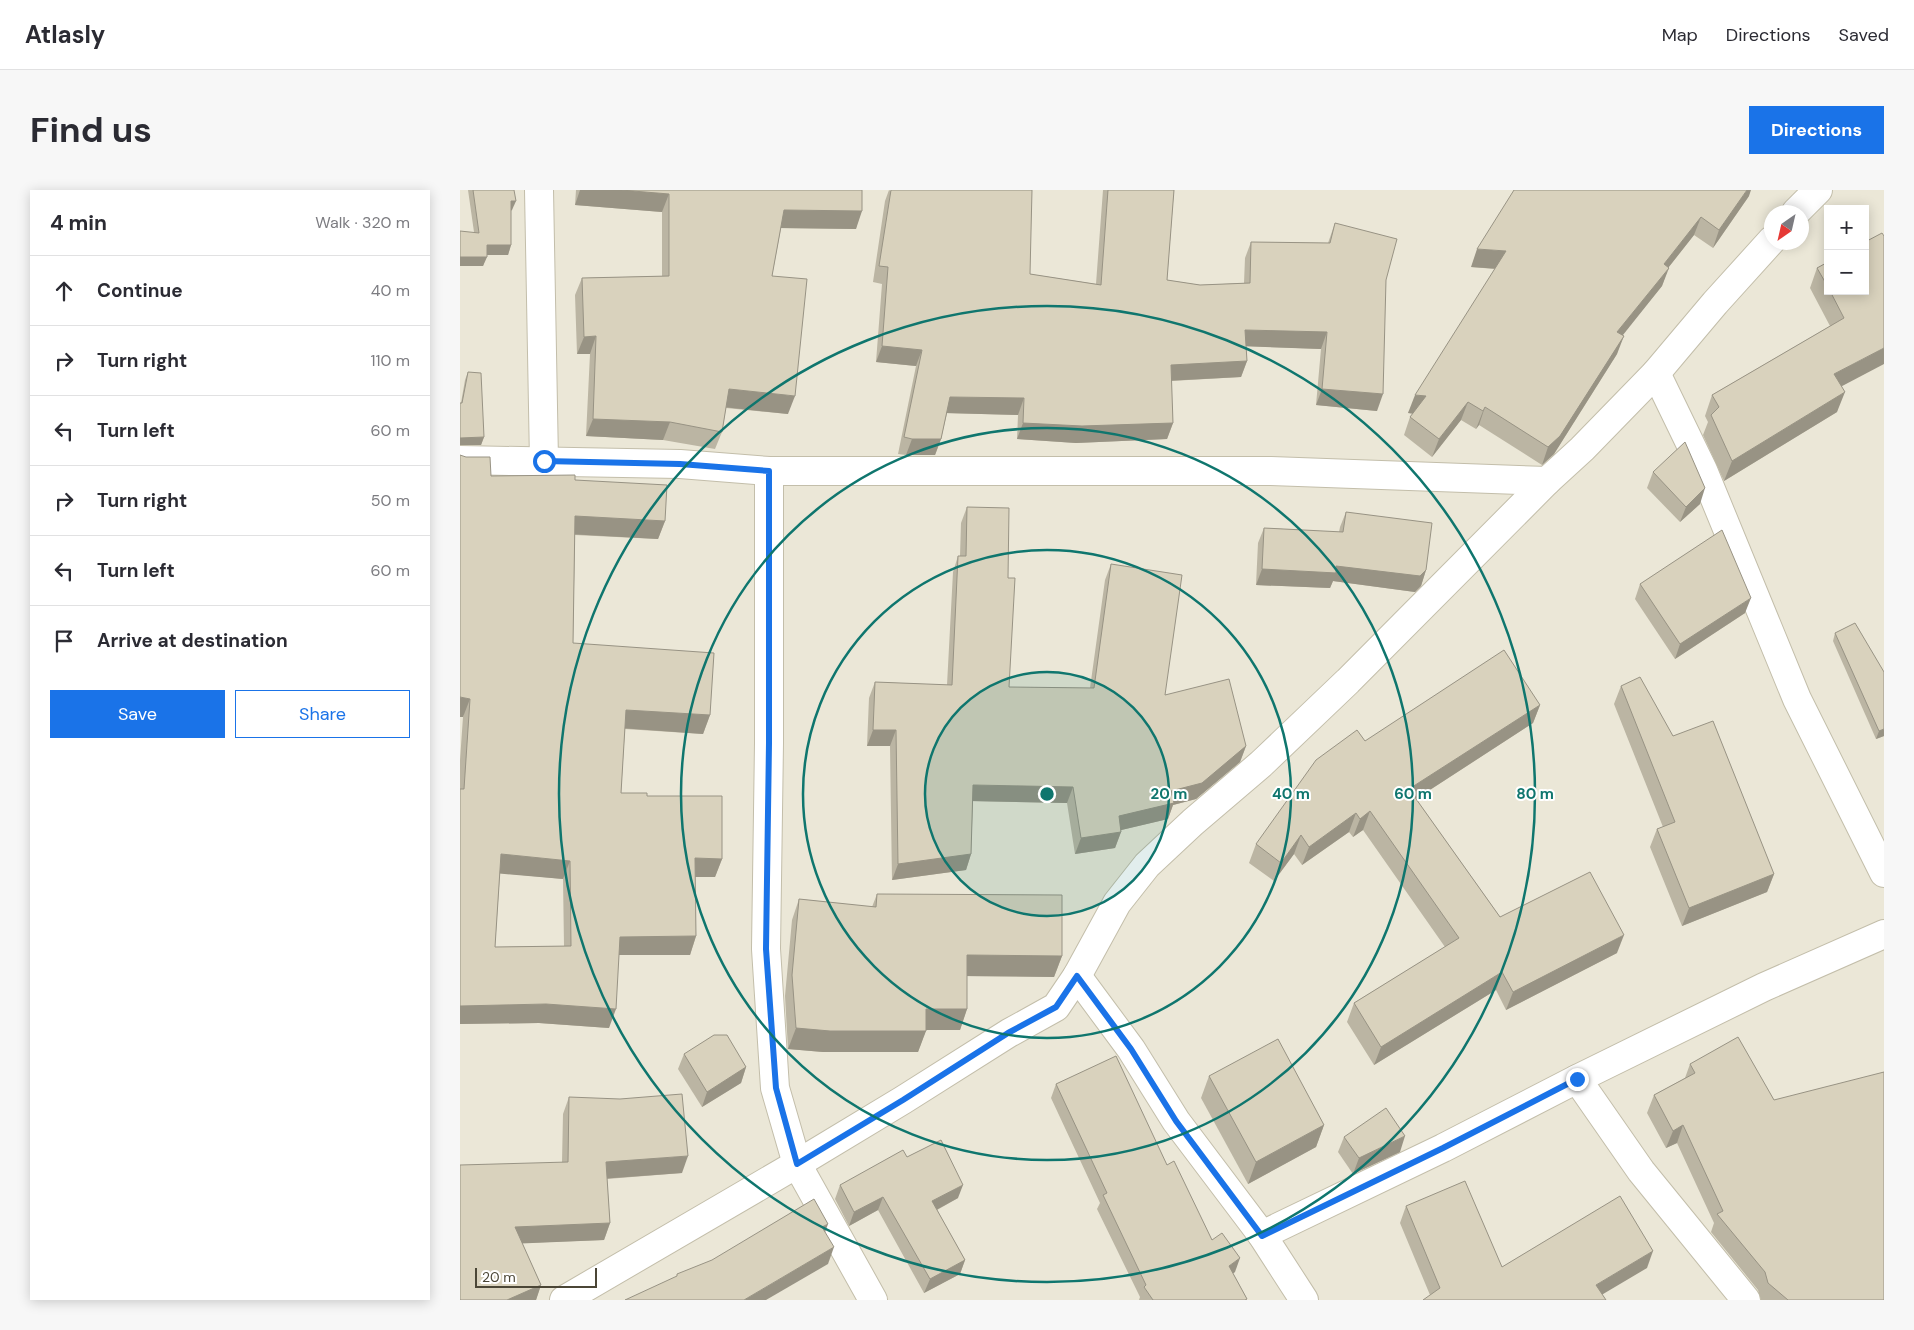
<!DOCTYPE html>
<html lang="en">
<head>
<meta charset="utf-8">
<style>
  body { margin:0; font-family:"DM Sans",sans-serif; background:#f7f7f7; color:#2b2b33 }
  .controls { position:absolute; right:15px; top:15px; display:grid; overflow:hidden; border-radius:0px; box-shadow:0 2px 12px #0003 }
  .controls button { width:45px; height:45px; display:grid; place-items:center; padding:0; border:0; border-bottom:1px solid #e1e1e2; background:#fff; color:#2b2b33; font:25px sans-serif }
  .compass { position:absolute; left:1304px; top:15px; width:45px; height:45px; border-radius:50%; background:#fff; box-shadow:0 2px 12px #0003; rotate:214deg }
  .scale { position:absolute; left:15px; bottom:12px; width:122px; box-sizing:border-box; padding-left:5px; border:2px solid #4b4636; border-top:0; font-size:14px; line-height:18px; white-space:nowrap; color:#4b4636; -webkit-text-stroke:4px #fff; paint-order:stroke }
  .stop { position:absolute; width:15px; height:15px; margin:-11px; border:4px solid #1a73e8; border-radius:50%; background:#fff }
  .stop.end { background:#1a73e8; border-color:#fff; box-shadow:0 1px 5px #0008 }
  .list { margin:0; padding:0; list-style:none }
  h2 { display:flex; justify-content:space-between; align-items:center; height:65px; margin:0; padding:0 20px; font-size:21px }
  h2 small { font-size:16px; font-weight:400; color:#7c7c81 }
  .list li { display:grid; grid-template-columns:32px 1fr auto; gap:15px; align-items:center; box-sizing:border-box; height:70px; padding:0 20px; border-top:1px solid #e1e1e2 }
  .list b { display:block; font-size:19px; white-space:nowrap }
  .list em { font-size:16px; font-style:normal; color:#7c7c81 }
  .actions { display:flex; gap:10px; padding:15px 20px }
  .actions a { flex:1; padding:11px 0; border:1px solid #1a73e8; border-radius:0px; text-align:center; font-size:18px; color:#1a73e8 }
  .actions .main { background:#1a73e8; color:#fff }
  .icon { flex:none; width:28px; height:28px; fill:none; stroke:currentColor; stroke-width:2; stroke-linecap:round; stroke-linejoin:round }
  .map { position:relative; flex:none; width:1424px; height:1110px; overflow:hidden; border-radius:0px }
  header { display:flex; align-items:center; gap:30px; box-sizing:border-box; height:70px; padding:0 25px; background:#fff; border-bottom:1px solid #e1e1e2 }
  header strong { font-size:24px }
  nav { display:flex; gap:28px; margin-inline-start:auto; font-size:18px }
  .intro { display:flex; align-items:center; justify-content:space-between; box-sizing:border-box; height:120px; padding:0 30px }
  h1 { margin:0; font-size:35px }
  .button { padding:12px 22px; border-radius:0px; background:#1a73e8; color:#fff; font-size:18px; font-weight:700 }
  main { display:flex; gap:30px; padding:0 30px }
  aside { flex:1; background:#fff; border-radius:0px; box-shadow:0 2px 12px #0003 }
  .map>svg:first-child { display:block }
  .residential { fill:#ebe7d7; fill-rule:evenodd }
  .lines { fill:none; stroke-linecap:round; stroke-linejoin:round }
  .minor-casing { stroke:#c3beaa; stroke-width:30 }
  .minor { stroke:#fff; stroke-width:28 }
  .wall { fill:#bbb5a3; fill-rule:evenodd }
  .shaded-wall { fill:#989384 }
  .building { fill:#d9d2bd; stroke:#989384; fill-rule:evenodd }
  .route { stroke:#1a73e8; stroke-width:6 }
  .ring { fill:none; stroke:#0f766e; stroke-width:2.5 }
  .centre { fill:#0f766e; stroke:#fff; stroke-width:2.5 }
  .ring-label { font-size:15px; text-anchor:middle; font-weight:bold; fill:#0f766e; stroke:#fff; stroke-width:4; stroke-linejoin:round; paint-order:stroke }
</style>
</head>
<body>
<header>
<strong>Atlasly</strong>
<nav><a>Map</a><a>Directions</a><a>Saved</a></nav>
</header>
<div class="intro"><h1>Find us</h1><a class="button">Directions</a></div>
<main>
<aside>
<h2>4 min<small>Walk · 320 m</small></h2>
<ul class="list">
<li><svg class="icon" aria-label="ahead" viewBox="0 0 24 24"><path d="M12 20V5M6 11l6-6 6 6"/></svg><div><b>Continue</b></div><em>40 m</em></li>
<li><svg class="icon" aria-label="right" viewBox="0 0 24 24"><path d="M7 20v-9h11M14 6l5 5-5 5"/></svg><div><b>Turn right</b></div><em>110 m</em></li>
<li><svg class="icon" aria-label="left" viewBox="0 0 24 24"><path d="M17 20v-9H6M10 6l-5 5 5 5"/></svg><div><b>Turn left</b></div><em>60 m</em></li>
<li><svg class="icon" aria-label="right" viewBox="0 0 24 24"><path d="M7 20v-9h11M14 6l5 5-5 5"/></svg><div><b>Turn right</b></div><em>50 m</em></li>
<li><svg class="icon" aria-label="left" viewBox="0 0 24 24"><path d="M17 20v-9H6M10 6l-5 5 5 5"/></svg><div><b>Turn left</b></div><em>60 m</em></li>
<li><svg class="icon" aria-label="arrive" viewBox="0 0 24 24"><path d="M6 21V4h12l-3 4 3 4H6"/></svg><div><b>Arrive at destination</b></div></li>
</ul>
<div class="actions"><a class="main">Save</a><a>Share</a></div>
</aside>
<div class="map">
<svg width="1424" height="1110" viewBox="0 0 1424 1110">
  <rect width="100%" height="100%" fill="#f6f4e9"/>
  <path class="residential" d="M 0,0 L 1424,0 L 1424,1110 L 0,1110 ZM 1368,19 L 1405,19 L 1405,101 L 1368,101 ZM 1312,22 L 1342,22 L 1342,52 L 1312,52 Z"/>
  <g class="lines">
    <defs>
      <g id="minor">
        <path d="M 79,0 L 84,271"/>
        <path d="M 1336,22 L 1358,0"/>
        <path d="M 1196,183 L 1243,280 L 1337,509 L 1424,683"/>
        <path d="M 0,270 L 220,274 L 309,281 L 811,281 L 1087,291"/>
        <path d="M 309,281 L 309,553 L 306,759 L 315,898 L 337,974 L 413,1110"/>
        <path d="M 617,786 L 671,859 L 716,931 L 802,1045 L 844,1110"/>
        <path d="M 1117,889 L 1181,981 L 1286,1110"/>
        <path d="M 802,1045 L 983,958 L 1117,889 L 1304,797 L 1424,744"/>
        <path d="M 104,1110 L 337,974 L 443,910 L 549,843 L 596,817 L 617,786 L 657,713 L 687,675 L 733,632 L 801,574 L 888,491 L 1087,291 L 1122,259 L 1196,183 L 1255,113 L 1312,50"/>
      </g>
    </defs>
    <use href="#minor" class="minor-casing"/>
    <use href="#minor" class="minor"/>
  </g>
  <g class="wall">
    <path d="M 8,0 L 54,0 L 52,20 L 51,21 L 51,55 L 48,65 L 27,65 L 23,76 L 14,42 Z"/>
    <path d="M 116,0 L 402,0 L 396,39 L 321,38 L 312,86 L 328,224 L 266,218 L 262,242 L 255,259 L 203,250 L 126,246 L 130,164 L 117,164 L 115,105 L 122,88 L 202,86 L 202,22 L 115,15 Z"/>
    <path d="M 429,0 L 570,84 L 636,94 L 643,0 L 714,0 L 707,90 L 740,95 L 784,93 L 785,68 L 791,52 L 868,53 L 875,33 L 926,90 L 917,221 L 856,215 L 861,159 L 786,156 L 787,171 L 781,187 L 711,191 L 713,233 L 707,249 L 616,253 L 557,249 L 558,225 L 487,223 L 481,249 L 475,265 L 446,265 L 438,264 L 456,176 L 416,172 L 422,94 L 413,92 L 425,11 Z"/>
    <path d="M 1289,6 L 1253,58 L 1234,45 L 1208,78 L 1202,96 L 1162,145 L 1157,164 L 1094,264 L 1082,275 L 1019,235 L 1016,239 L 1001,230 L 972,267 L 944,245 L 950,227 L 953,224 L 948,223 L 1035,79 L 1011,77 Z"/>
    <path d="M 1368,72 L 1368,101 L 1405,101 L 1381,197 L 1377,222 L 1264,291 L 1243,245 L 1248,232 L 1245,226 L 1252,205 L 1370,136 L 1350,98 L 1357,78 Z"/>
    <path d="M 8,182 L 24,247 L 21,255 L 0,255 L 0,213 L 1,213 L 5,190 Z"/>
    <path d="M 1193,282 L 1240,314 L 1220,332 L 1187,298 Z"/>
    <path d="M 31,286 L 115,290 L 205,331 L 198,349 L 115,345 L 113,453 L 250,525 L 243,544 L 165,539 L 161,603 L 187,606 L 262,669 L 255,687 L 235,687 L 236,746 L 230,765 L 159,765 L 149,838 L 79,833 L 0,834 L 0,570 L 3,527 ZM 40,683 L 103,689 L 104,756 L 35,757 Z"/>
    <path d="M 507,317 L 548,388 L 549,497 L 630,498 L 645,390 L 651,374 L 705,505 L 786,556 L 780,572 L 736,609 L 713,615 L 708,629 L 661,640 L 661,642 L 655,658 L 615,664 L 607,613 L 513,611 L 511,664 L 506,680 L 432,690 L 430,556 L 407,556 L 409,508 L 415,492 L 487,495 L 493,382 L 498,366 L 500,366 L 501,333 Z"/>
    <path d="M 886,322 L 966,380 L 961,396 L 955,402 L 873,391 L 870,398 L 796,395 L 798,353 L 804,338 L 879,342 L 880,337 Z"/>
    <path d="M 1180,394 L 1285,423 L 1215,469 L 1175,409 Z"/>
    <path d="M 1375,443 L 1424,546 L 1416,549 L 1373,451 Z"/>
    <path d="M 1161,496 L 1213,546 L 1314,684 L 1307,702 L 1222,736 L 1190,657 L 1197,639 L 1203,637 L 1154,514 Z"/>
    <path d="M 1080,515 L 1073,533 L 956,609 L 1040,727 L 1157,763 L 1046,820 L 1036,800 L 914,875 L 887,832 L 894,813 L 985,757 L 903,640 L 893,647 L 889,642 L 842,675 L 834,664 L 814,691 L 789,673 L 796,654 L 905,551 Z"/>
    <path d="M 417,704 L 602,766 L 594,787 L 507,786 L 507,819 L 500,840 L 466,840 L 458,862 L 363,862 L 328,859 L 325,806 L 332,730 L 339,709 L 412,717 Z"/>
    <path d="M 224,864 L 286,877 L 281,893 L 242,917 L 218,879 Z"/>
    <path d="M 1230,874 L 1424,1110 L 1301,1110 L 1298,1100 L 1251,1042 L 1254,1033 L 1217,953 L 1206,958 L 1187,923 L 1194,905 L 1225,888 Z"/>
    <path d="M 749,886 L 864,935 L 856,957 L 788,994 L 741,908 Z"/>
    <path d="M 596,894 L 707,975 L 752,1050 L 775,1082 L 773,1083 L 787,1109 L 786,1110 L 679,1110 L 680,1107 L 637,1019 L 640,1013 L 591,908 Z"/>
    <path d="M 109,907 L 222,983 L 147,989 L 150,1033 L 144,1050 L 62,1053 L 81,1095 L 76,1110 L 0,1110 L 102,972 L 103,924 Z"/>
    <path d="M 884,947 L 940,962 L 893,984 L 878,962 Z"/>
    <path d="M 447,967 L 498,1008 L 477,1020 L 505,1070 L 500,1084 L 464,1103 L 418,1020 L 389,1036 L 375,1009 L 380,995 Z"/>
    <path d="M 946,1016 L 1042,1077 L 1187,1078 L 970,1105 L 940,1033 Z"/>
  </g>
  <g class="shaded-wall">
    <path d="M 120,0 L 161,0 L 209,4 L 202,22 L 115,15 Z"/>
    <path d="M 1287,0 L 1291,0 L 1289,6 L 1253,58 L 1259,40 Z"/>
    <path d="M 51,11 L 56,11 L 52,20 L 47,21 Z"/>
    <path d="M 324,20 L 402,21 L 396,39 L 318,38 Z"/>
    <path d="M 1241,27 L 1234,45 L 1197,92 L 1204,74 Z"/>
    <path d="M 27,55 L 51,55 L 48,65 L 24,65 Z"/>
    <path d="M 1017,59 L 1046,61 L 1040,79 L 1011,77 Z"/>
    <path d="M 0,67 L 27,67 L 23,76 L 0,76 Z"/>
    <path d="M 1209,78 L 1202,96 L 1151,160 L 1157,142 Z"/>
    <path d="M 785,140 L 867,142 L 861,159 L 779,156 Z"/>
    <path d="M 136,146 L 130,164 L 117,164 L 124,147 Z"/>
    <path d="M 1164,146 L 1157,164 L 1094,264 L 1082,275 L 1088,257 Z"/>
    <path d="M 422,156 L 462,160 L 456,176 L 416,172 Z"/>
    <path d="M 1424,158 L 1424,174 L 1367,204 L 1374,184 Z"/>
    <path d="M 787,171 L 781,187 L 705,191 L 711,175 Z"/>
    <path d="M 269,199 L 335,206 L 328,224 L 263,217 Z"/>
    <path d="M 862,199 L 923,204 L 917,221 L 856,215 Z"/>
    <path d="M 1385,202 L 1377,222 L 1264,291 L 1272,271 Z"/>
    <path d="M 955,205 L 966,206 L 959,224 L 948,223 Z"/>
    <path d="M 490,207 L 564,208 L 558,225 L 484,223 Z"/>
    <path d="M 1008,212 L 1001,230 L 972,267 L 979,249 Z"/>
    <path d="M 1025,217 L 1019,235 L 1016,239 L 1023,221 Z"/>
    <path d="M 133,229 L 210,232 L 203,250 L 126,246 Z"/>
    <path d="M 563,233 L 713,233 L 707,249 L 616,253 L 557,249 Z"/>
    <path d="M 24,247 L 21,255 L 0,255 L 0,248 Z"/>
    <path d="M 452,249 L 481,249 L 475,265 L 446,265 Z"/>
    <path d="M 1245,298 L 1240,314 L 1220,332 L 1226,317 Z"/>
    <path d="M 115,326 L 205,331 L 198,349 L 108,344 Z"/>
    <path d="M 876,376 L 966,380 L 961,396 L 955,402 L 873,391 L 870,398 L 796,395 L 802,379 Z"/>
    <path d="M 1291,408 L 1285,423 L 1215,469 L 1220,454 Z"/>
    <path d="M 0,507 L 10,509 L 3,527 L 0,527 Z"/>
    <path d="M 1080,515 L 1073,533 L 942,618 L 949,599 Z"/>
    <path d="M 166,520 L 250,525 L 243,544 L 160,538 Z"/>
    <path d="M 1424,539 L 1424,546 L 1416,549 L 1419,541 Z"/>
    <path d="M 413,540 L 436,540 L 430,556 L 407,556 Z"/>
    <path d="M 786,556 L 780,572 L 736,609 L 713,615 L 708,629 L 653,642 L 659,626 L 711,601 Z"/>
    <path d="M 513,595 L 613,597 L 607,613 L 508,611 Z"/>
    <path d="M 910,621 L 903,640 L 893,647 L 900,629 Z"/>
    <path d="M 896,623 L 889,642 L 842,675 L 849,657 Z"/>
    <path d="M 661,642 L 655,658 L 615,664 L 621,648 Z"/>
    <path d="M 841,645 L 834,664 L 814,691 L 821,673 Z"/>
    <path d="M 41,664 L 110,671 L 103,689 L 34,683 Z"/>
    <path d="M 511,664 L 506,680 L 432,690 L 438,674 Z"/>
    <path d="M 235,668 L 262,669 L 255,687 L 228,687 Z"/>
    <path d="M 1314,684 L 1307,702 L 1222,736 L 1229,718 Z"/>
    <path d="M 1164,745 L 1157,763 L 1046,820 L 1053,802 Z"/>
    <path d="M 236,746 L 230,765 L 154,765 L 160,747 Z"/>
    <path d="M 507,765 L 602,766 L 594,787 L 499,786 Z"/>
    <path d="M 1042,782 L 1036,800 L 914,875 L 921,857 Z"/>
    <path d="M 86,814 L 156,819 L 149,838 L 79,833 L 0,834 L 0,816 Z"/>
    <path d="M 466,819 L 507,819 L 500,840 L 458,840 Z"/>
    <path d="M 336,838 L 466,841 L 458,862 L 363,862 L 328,859 Z"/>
    <path d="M 286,877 L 281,893 L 242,917 L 247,902 Z"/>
    <path d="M 864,935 L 856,957 L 788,994 L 796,972 Z"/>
    <path d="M 1223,935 L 1217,953 L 1206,958 L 1213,941 Z"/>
    <path d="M 945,946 L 940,962 L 893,984 L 899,968 Z"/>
    <path d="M 228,966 L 222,983 L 140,989 L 146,972 Z"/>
    <path d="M 503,995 L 498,1008 L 467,1025 L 472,1011 Z"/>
    <path d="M 423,1007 L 418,1020 L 389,1036 L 394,1022 Z"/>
    <path d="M 150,1033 L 144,1050 L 49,1054 L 55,1037 Z"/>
    <path d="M 368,1034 L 362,1051 L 362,1037 Z"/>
    <path d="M 374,1057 L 368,1074 L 306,1110 L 284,1110 Z"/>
    <path d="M 1193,1061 L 1187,1078 L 1133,1110 L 1136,1095 Z"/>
    <path d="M 780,1068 L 775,1082 L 763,1090 L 769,1076 Z"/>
    <path d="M 505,1070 L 500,1084 L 464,1103 L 470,1089 Z"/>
    <path d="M 81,1095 L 76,1110 L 47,1110 Z"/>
  </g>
  <g class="building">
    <path d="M 13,0 L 54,0 L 56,11 L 51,11 L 51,55 L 27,55 L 27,67 L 0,67 L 0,41 L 19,43 Z"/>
    <path d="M 161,0 L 402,0 L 402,21 L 324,20 L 312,86 L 347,89 L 335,206 L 269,199 L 262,242 L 210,232 L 133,229 L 136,146 L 124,147 L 122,88 L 209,86 L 209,4 Z"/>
    <path d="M 431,0 L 572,0 L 570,84 L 641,95 L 648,0 L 714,0 L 707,90 L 740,95 L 790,93 L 791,52 L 870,53 L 875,33 L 937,49 L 926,90 L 923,204 L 862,199 L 867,142 L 785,140 L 787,171 L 711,175 L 713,233 L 622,236 L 563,233 L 564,208 L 490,207 L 481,249 L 452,249 L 444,247 L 462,160 L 422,156 L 428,77 L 419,76 Z"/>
    <path d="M 1054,0 L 1287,0 L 1259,40 L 1241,27 L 1204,74 L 1209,78 L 1157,142 L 1164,146 L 1100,246 L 1088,257 L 1025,217 L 1023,221 L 1008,212 L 979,249 L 950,227 L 966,206 L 955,205 L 1046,61 L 1017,59 Z"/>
    <path d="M 1422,43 L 1424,46 L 1424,158 L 1374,184 L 1385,202 L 1272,271 L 1251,225 L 1259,217 L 1252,205 L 1384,128 L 1370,101 L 1405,101 L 1405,52 Z"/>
    <path d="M 1368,72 L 1368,97 L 1357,78 Z"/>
    <path d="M 8,182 L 21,183 L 24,247 L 0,248 L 0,213 L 2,213 Z"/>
    <path d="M 1225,252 L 1245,298 L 1226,317 L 1193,282 Z"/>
    <path d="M 0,265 L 6,267 L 30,267 L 31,286 L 115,285 L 115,290 L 207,295 L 205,331 L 115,326 L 113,453 L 254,463 L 250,525 L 166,520 L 161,603 L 187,603 L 187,606 L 262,606 L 262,669 L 235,668 L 236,746 L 160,747 L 156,819 L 86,814 L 0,816 L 0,599 L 4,599 L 10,509 L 0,507 ZM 41,664 L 110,671 L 111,756 L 35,757 Z"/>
    <path d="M 507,317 L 549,318 L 548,388 L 555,388 L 549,497 L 634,498 L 651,374 L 722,385 L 705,505 L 769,489 L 786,556 L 742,593 L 711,601 L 714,613 L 659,626 L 661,642 L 621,648 L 613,597 L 513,595 L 511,664 L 438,674 L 436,540 L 413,540 L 415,492 L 492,495 L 498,366 L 506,366 Z"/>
    <path d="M 886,322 L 972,333 L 966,380 L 960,386 L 876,376 L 876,383 L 802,379 L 804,338 L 883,342 Z"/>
    <path d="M 1262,340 L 1291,408 L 1220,454 L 1180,394 Z"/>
    <path d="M 1395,433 L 1424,482 L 1424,539 L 1419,541 L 1375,443 Z"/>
    <path d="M 1044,460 L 1080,515 L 949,599 L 1040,727 L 1130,682 L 1164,745 L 1053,802 L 1042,782 L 921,857 L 894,813 L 999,748 L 910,621 L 900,629 L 896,623 L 849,657 L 841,645 L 821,673 L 796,654 L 856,570 L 897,540 L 905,551 Z"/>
    <path d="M 1180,487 L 1213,546 L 1253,531 L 1314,684 L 1229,718 L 1197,639 L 1215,632 L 1161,496 Z"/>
    <path d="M 417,704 L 602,705 L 602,766 L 507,765 L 507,819 L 466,819 L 466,841 L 370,841 L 336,838 L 332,785 L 339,709 L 416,717 Z"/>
    <path d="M 254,845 L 267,845 L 286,877 L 247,902 L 224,864 Z"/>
    <path d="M 1278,847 L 1314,910 L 1424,882 L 1424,1110 L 1328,1110 L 1308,1093 L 1305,1082 L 1257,1024 L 1263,1021 L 1223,935 L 1213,941 L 1194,905 L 1235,883 L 1230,874 Z"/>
    <path d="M 818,849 L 864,935 L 796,972 L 749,886 Z"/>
    <path d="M 656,866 L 707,975 L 714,971 L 752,1050 L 762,1043 L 780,1068 L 769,1076 L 787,1109 L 785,1110 L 693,1110 L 684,1097 L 686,1095 L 643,1005 L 647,1003 L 596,894 Z"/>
    <path d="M 222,904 L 228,966 L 146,972 L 150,1033 L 55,1037 L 81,1095 L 47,1110 L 0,1110 L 0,975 L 108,972 L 109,907 L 160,909 Z"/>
    <path d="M 926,918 L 945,946 L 899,968 L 884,947 Z"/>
    <path d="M 481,950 L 503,995 L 472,1011 L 505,1070 L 470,1089 L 423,1007 L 394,1022 L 380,995 L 443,960 L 447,967 Z"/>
    <path d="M 1005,991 L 1042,1077 L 1160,1006 L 1193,1061 L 1136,1095 L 1146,1110 L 963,1110 L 980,1098 L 946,1016 Z"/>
    <path d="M 354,1009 L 368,1034 L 362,1037 L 374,1057 L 284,1110 L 165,1110 L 217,1086 L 217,1084 L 252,1070 Z"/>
  </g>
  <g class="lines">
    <path class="route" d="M 84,271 L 220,274 L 309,281 L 309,553 L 306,759 L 316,898 L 337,974 L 443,910 L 548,843 L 596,817 L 617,786 L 671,859 L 716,931 L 802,1046 L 983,958 L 1117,889"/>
  </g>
  <circle cx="587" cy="604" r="122" fill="#0f766e" fill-opacity=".12"/>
  <g class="ring">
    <circle cx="587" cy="604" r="122"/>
    <circle cx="587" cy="604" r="244"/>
    <circle cx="587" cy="604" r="366"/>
    <circle cx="587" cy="604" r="488"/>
  </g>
  <circle cx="587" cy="604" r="8" class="centre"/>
  <g class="ring-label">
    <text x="709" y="609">20 m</text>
    <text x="831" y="609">40 m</text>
    <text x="953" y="609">60 m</text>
    <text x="1075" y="609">80 m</text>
  </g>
</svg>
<div class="controls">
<button>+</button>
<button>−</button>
</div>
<svg class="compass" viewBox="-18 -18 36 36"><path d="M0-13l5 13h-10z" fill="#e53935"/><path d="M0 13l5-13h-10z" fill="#7c7c81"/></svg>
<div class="scale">20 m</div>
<div class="stop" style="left:84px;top:271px"></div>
<div class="stop end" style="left:1117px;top:889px"></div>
</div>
</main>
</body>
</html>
